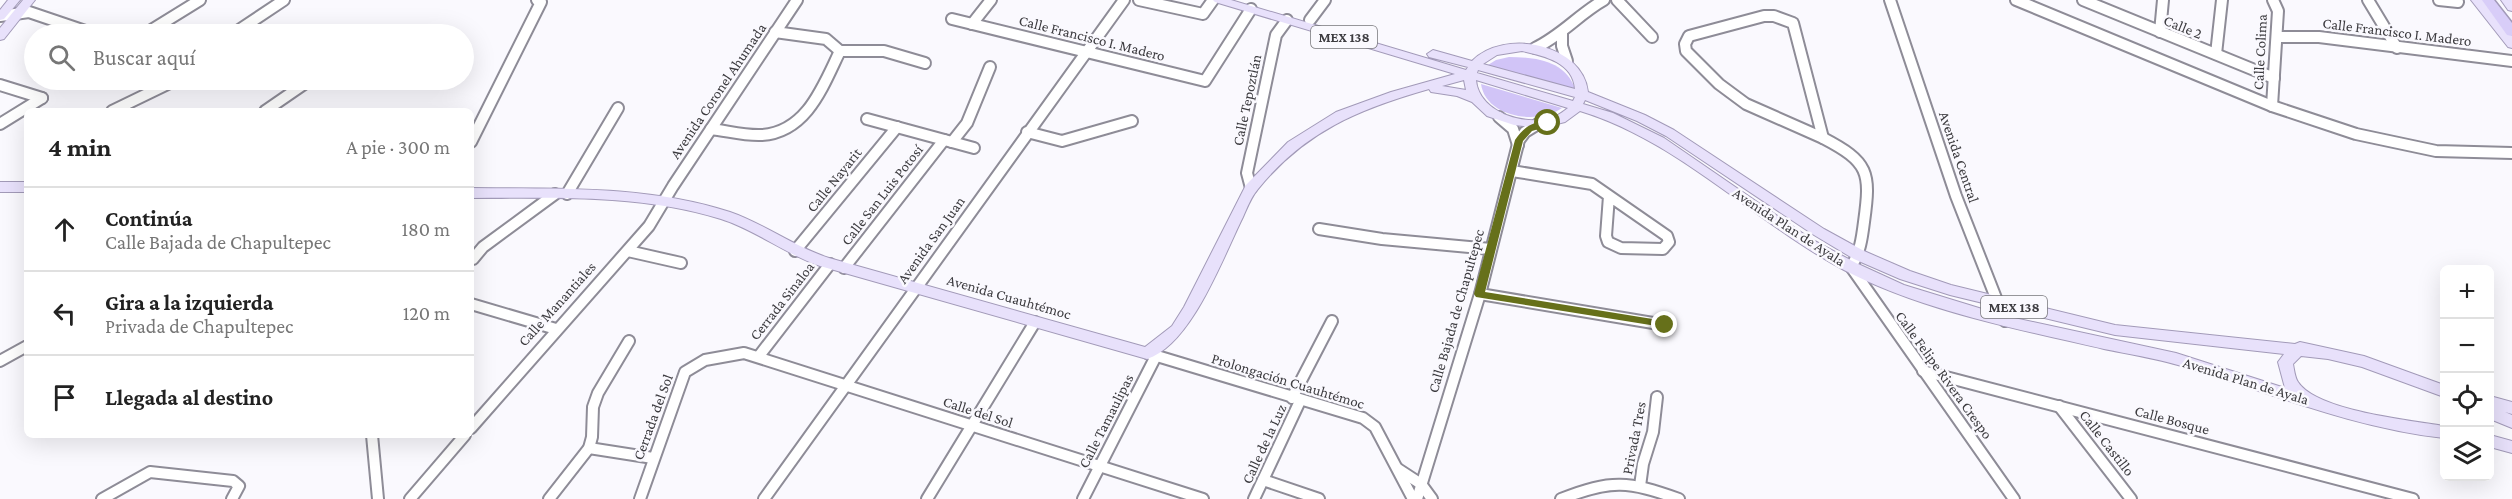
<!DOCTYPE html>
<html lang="es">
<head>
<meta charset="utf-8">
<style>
  body { margin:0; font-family:"Crimson Pro",serif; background:#f2f2f2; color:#222 }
  .controls { position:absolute; right:18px; bottom:18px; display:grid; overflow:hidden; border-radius:9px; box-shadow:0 6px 24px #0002 }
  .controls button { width:54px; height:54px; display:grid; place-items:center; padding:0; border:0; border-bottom:2px solid #e0e0e0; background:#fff; color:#222; font:30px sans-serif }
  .stop { position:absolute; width:18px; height:18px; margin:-14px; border:4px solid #66701a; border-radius:50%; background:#fff }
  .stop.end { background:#66701a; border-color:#fff; box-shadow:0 2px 6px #0008 }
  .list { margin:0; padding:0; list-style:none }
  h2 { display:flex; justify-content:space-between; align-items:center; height:78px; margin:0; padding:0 24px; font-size:26px }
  h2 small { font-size:20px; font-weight:400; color:#767676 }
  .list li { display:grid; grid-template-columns:39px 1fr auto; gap:18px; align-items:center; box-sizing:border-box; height:84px; padding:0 24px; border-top:2px solid #e0e0e0 }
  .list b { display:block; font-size:22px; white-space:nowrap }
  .list p { margin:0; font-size:20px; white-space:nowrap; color:#767676 }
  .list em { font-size:20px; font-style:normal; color:#767676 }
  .icon { flex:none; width:33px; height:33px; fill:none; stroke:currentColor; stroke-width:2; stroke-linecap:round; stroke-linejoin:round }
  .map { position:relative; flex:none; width:2512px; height:499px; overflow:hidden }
  .search { position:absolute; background:#fff; box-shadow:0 6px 24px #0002; left:24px; top:24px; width:450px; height:66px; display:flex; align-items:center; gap:15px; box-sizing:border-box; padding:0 21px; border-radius:33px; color:#767676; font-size:22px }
  .panel { position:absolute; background:#fff; box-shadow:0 6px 24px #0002; left:24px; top:108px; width:450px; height:330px; border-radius:9px }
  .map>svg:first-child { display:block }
  .green { fill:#d1c4f7 }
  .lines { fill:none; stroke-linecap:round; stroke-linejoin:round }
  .minor-casing { stroke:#8e8c97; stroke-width:14 }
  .major-casing { stroke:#a29ab8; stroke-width:2 }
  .highway-casing { stroke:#a29ab8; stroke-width:3 }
  .minor { stroke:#fff; stroke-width:10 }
  .major { fill:#e8e1fb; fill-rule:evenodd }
  .highway { fill:#d8cdf8; fill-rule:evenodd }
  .route { fill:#66701a }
  .labels { text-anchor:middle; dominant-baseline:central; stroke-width:5; stroke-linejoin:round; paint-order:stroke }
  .shield { fill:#faf9fe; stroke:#767579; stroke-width:1.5 }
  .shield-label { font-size:14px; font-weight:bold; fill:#3d3c40 }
  .street-label { font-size:15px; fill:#3d3c40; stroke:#faf9fe }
</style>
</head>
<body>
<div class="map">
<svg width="2512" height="499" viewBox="0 0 2512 499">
  <rect width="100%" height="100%" fill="#faf9fe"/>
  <g class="green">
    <path d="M 1509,57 C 1535,57 1566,61 1575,89 L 1488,65 L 1496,60 Z"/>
    <path d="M 1481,84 L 1562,108 C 1538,125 1486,118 1481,84 Z"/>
  </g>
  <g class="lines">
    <defs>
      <g id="minor">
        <path d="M 1139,0 L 1203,14 L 1213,0"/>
        <path d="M 1617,0 L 1652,37"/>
        <path d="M 1890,0 L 1956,196 L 2005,321"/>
        <path d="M 2016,0 L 2272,106 L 2356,134 L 2436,151 L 2512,153"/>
        <path d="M 2083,0 L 2274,78"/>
        <path d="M 2368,0 L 2397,48"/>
        <path d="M 2439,0 L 2458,2"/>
        <path d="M 0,16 L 29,12 L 94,34"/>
        <path d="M 1764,16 L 1774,16 L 1793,23 L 1823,138 L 1746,104 L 1719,84 L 1686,51 L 1685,44 L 1689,36 Z"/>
        <path d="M 952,19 L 1205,81 L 1251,9"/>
        <path d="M 1310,20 L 1325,0"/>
        <path d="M 972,24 L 991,0"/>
        <path d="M 775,32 L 826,39 L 840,51"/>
        <path d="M 1562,32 L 1562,46 L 1567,61"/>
        <path d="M 2160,32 L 2163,0"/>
        <path d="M 145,34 L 200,0"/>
        <path d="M 233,34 L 284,0"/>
        <path d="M 2278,37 L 2319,37 L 2512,61"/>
        <path d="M 1535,48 C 1561,36 1579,14 1604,0"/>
        <path d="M 840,51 L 884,51 L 925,63"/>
        <path d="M 2216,54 L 2222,0"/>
        <path d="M 0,85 L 42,98"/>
        <path d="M 2272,106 L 2278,11 L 2273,0"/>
        <path d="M 112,111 L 176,80"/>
        <path d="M 265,111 L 310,80"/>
        <path d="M 1499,117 L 1513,129 L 1518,145"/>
        <path d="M 867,119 L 974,148"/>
        <path d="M 0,124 L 42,98"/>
        <path d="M 711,129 C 728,131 745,136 762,135 C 807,132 823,86 840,51"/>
        <path d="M 1027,132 L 1062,141 L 1132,121"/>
        <path d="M 1823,138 C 1869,162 1871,172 1864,222 C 1862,238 1860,253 1851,267 L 2014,499"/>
        <path d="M 471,142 L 541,2 L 537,0"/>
        <path d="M 952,142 L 967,123 L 990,67"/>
        <path d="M 1512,171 L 1592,184 L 1667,236 L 1669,242 L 1663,249 L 1621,248 L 1608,242 L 1606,236 L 1609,196"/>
        <path d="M 1251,188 L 1247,173 L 1276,35 L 1287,20"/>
        <path d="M 567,194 L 618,108"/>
        <path d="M 1319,229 L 1382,239 L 1491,249"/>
        <path d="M 628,251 L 681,263"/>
        <path d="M 795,251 L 897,127"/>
        <path d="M 473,259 L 483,247 L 555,194"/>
        <path d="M 844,268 L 944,140"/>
        <path d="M 1480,294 L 1665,325"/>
        <path d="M 471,304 L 556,329"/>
        <path d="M 1147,353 L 1363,418 L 1375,427 L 1413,499"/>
        <path d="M 759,356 L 830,264"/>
        <path d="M 0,361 L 27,346"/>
        <path d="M 1923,371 L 2413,499"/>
        <path d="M 1292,398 L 1332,321"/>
        <path d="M 2059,406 L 2131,499"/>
        <path d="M 471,428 L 649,226 L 673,186 L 797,0"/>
        <path d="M 372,435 L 378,499"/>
        <path d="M 589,448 L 653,458"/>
        <path d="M 1398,469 L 1421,484 L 1432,499"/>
        <path d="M 1263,480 L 1319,499"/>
        <path d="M 1640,486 L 1643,464 L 1653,432 L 1657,397"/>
        <path d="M 102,499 L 150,472 L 233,481 L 239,486 L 232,499"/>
        <path d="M 410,499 L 465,435"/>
        <path d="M 549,499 L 589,448 L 592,437 L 593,407 L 598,393 L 629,341"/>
        <path d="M 640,499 L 685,372 L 705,360 L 744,353 L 1203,499"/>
        <path d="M 764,499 L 1124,0"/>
        <path d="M 927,499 L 1035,322"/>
        <path d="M 1083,499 L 1156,356"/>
        <path d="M 1254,499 L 1300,401"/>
        <path d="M 1417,499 L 1480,294 L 1519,140 L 1525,132 L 1538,124"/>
        <path d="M 1561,499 C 1612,479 1628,481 1679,499"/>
      </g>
      <g id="major">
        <path d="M 8,0 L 20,0 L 4,19 L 0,20 L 0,10 Z"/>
        <path d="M 23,0 L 35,0 L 4,39 L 0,40 L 0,28 Z"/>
        <path d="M 1213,0 L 1231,0 L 1466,70 L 1468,67 L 1429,57 L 1427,54 L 1433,50 L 1472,61 C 1504,28 1583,44 1588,92 L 1645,115 L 1674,130 L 1824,229 L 1864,251 L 1910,271 L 1951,285 L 2115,325 L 2295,344 L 2300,342 L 2364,356 L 2444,385 L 2444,397 L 2362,367 L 2328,359 L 2301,356 L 2293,364 C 2294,369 2295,378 2298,382 C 2317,411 2409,420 2444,426 L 2444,438 C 2352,428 2266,391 2178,365 C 2154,358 2129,354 2104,349 C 2018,329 1923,311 1844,270 C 1754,222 1679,141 1580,111 L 1565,122 L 1541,128 L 1514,125 L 1487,116 L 1472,102 L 1457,96 L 1431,92 L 1429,89 C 1359,109 1305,131 1258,189 C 1251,197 1247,208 1243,217 C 1223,257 1192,344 1147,359 L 820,266 C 785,254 756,230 721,219 C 641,194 554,198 471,198 L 471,188 C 557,189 647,185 730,212 C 765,224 794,247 829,258 L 1145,347 L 1172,326 L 1184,307 L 1246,185 L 1288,142 L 1336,112 L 1391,92 L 1455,74 L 1215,2 ZM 1522,51 C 1544,56 1573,62 1575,89 L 1483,64 L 1497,55 ZM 1478,70 L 1575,97 L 1573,101 L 1477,73 ZM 1464,80 L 1466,90 L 1442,86 ZM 1476,80 L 1568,108 C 1564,111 1560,114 1556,116 C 1529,128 1479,114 1476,80 ZM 1585,100 L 1637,121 L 1666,136 L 1814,235 L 1854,259 L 1900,279 L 1950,295 L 2115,335 L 2284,354 L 2278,362 L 2285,388 L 2176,353 L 2005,316 L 1904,285 L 1856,263 L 1811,239 L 1664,138 L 1613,113 L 1583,104 Z"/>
        <path d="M 2471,0 L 2483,0 L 2512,36 L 2512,48 L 2508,47 Z"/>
        <path d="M 2501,0 L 2512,0 L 2512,11 L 2508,10 Z"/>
        <rect x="0" y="182" width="27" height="10"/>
        <path d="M 2490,396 L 2512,402 L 2512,414 L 2505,412 L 2512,415 L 2512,428 L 2490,419 Z"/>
        <path d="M 2490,435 L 2512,441 L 2512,453 L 2490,447 Z"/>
      </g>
      <path id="highway" d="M 2482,0 L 2494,0 L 2512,23 L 2512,36 L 2507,35 Z"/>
    </defs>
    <use href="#minor" class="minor-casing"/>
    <use href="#major" class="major-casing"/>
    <use href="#highway" class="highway-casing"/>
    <use href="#minor" class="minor"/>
    <use href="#major" class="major"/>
    <use href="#highway" class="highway"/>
  </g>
  <path class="route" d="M 1548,120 L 1553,123 L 1552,125 L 1532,131 L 1523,141 L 1485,292 L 1665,321 L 1670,325 L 1669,328 L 1476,297 L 1474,294 L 1515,140 C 1524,127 1532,122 1548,120 Z"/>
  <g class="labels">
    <g class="shield">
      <rect x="1311" y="26" width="66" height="22" rx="4.5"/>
      <rect x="1981" y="296" width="66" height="22" rx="4.5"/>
    </g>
    <g class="shield-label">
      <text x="1344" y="37">MEX 138</text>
      <text x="2014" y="307">MEX 138</text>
    </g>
    <g class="street-label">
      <text transform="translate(2183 27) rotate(22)">Calle 2</text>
      <text transform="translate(2397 32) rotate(7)">Calle Francisco I. Madero</text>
      <text transform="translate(1092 38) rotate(14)">Calle Francisco I. Madero</text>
      <text transform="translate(2260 52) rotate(-87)">Calle Colima</text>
      <text transform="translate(718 91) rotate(-56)">Avenida Coronel Ahumada</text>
      <text transform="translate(1247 100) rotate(-78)">Calle Tepoztlán</text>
      <text transform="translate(1959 157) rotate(71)">Avenida Central</text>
      <text transform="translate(834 180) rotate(-51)">Calle Nayarit</text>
      <text transform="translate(882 195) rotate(-52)">Calle San Luis Potosí</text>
      <text transform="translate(1789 227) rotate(33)">Avenida Plan de Ayala</text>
      <text transform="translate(931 240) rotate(-54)">Avenida San Juan</text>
      <text transform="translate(1009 297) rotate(16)">Avenida Cuauhtémoc</text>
      <text transform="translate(782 301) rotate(-52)">Cerrada Sinaloa</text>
      <text transform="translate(557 304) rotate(-48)">Calle Manantiales</text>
      <text transform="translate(1456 311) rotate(-74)">Calle Bajada de Chapultepec</text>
      <text transform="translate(1944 375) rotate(54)">Calle Felipe Rivera Crespo</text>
      <text transform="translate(1288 381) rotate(17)">Prolongación Cuauhtémoc</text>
      <text transform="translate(2246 381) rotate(17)">Avenida Plan de Ayala</text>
      <text transform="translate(978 412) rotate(18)">Calle del Sol</text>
      <text transform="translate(653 417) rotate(-70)">Cerrada del Sol</text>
      <text transform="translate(2172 420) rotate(15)">Calle Bosque</text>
      <text transform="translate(1106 421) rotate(-63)">Calle Tamaulipas</text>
      <text transform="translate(1634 438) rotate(-79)">Privada Tres</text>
      <text transform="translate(2107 443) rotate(52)">Calle Castillo</text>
      <text transform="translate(1264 444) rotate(-65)">Calle de la Luz</text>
    </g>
  </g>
</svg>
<div class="controls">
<button>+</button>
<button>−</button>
<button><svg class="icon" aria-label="locate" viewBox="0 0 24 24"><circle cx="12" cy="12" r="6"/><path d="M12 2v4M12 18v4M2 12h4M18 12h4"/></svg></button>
<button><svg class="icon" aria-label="layers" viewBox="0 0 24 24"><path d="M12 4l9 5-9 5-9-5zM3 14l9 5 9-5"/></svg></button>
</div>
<div class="stop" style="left:1548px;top:123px"></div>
<div class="stop end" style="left:1665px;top:325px"></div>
<div class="search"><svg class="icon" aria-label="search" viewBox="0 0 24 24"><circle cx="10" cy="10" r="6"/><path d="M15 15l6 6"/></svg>Buscar aquí</div>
<section class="panel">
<h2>4 min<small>A pie · 300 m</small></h2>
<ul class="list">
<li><svg class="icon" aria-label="ahead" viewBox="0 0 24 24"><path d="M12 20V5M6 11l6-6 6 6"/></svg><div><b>Continúa</b><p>Calle Bajada de Chapultepec</p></div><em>180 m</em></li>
<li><svg class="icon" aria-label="left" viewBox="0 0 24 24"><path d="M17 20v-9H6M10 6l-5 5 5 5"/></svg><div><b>Gira a la izquierda</b><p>Privada de Chapultepec</p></div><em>120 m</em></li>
<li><svg class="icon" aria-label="arrive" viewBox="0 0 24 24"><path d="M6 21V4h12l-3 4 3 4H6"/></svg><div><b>Llegada al destino</b></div></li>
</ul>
</section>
</div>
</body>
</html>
